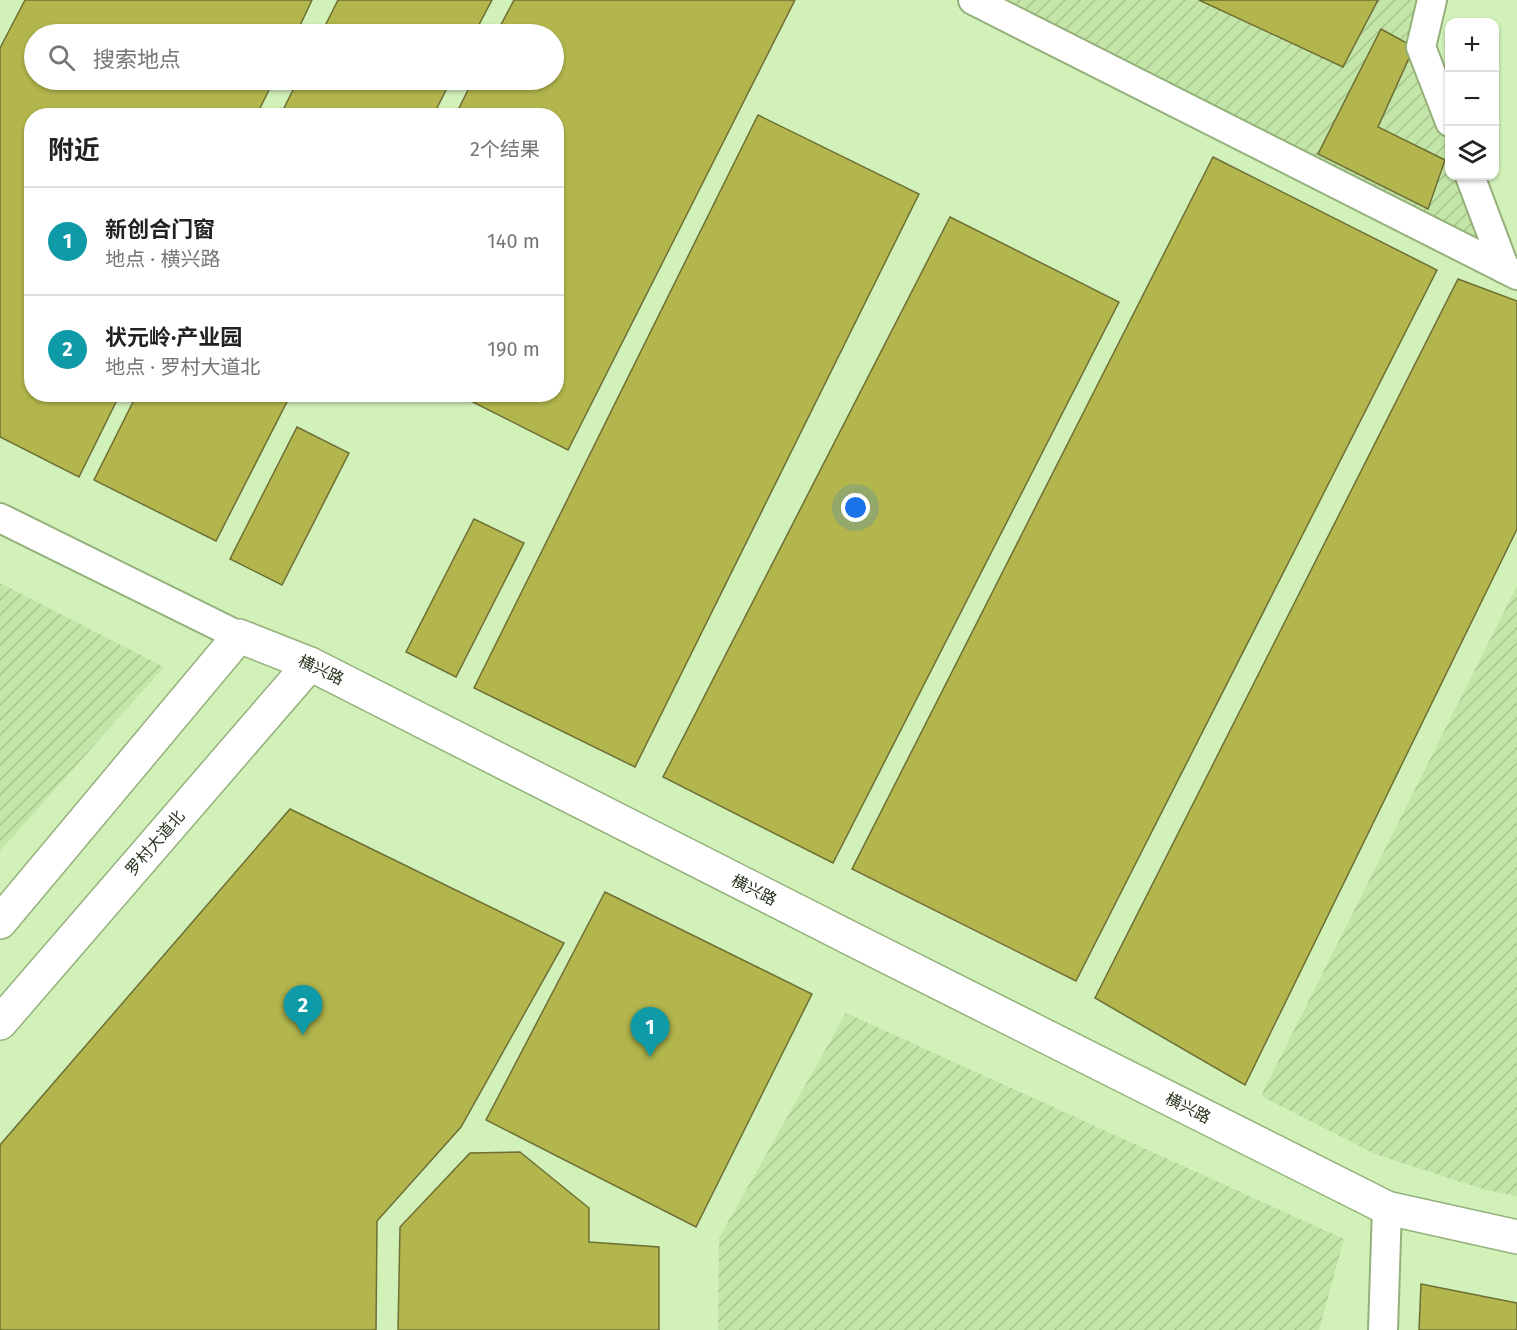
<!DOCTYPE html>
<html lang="zh">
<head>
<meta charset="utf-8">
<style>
  body { margin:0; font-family:"Fira Sans","Noto Sans SC",sans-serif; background:#f2f2f2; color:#222 }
  .controls { position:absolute; right:18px; top:18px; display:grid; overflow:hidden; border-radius:12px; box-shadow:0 2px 4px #0004 }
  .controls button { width:54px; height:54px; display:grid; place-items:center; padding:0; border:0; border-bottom:2px solid #e0e0e0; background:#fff; color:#222; font:30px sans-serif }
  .you { position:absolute; left:856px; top:508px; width:21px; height:21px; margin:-15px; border:4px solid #fff; border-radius:50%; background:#1a73e8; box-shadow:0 0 0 9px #1a73e833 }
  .badge { display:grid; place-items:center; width:39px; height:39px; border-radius:50%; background:#ea580c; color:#fff; font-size:20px; font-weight:700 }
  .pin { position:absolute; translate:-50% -50px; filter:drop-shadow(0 2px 3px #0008) }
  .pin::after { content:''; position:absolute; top:32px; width:21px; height:18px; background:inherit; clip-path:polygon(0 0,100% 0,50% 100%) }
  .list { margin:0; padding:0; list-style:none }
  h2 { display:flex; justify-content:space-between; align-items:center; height:78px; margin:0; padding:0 24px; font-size:26px }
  h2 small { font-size:20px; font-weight:400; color:#767676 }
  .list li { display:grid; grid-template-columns:39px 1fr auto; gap:18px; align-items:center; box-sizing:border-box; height:108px; padding:0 24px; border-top:2px solid #e0e0e0 }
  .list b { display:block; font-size:22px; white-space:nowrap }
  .list p { margin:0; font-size:20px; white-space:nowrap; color:#767676 }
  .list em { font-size:20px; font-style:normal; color:#767676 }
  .icon { flex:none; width:33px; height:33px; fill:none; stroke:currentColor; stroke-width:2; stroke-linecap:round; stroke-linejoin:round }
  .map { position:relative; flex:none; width:1517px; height:1330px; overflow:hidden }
  .search { position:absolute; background:#fff; box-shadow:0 2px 4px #0004; left:24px; top:24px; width:540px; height:66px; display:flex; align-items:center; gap:15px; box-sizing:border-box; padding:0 21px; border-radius:33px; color:#767676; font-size:22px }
  .panel { position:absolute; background:#fff; box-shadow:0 2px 4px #0004; left:24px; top:108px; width:540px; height:294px; border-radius:24px }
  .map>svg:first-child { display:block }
  .industrial { fill:url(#industrial-furrows) }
  .building { fill:#b2b64c; stroke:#6d6f35; stroke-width:1.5 }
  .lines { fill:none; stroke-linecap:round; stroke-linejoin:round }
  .street-casing { stroke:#94b17b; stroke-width:32 }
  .secondary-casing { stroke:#94b17b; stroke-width:36 }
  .street { stroke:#fff; stroke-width:28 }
  .secondary { stroke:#fff; stroke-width:33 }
  .labels { text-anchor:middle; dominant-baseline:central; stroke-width:6; stroke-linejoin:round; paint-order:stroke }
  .street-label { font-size:16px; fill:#27331d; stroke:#fff }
</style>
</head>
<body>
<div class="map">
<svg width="1517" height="1330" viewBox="0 0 1517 1330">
  <defs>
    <pattern id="industrial-furrows" width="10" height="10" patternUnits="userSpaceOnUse" patternTransform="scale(1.5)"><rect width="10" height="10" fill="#c3e5a7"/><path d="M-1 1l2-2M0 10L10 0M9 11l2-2" fill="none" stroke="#a8c58f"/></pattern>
  </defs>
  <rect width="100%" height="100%" fill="#d2f1b9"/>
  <g class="industrial">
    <path d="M 1010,0 L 1423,0 L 1432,100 L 1449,151 L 1450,176 L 1458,176 L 1481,246 L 1305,162 Z"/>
    <path d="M 0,583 L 164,667 L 0,851 Z"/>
    <path d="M 1517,586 L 1517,1196 L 1486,1190 L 1375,1154 L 1261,1096 Z"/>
    <path d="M 846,1013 L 1344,1239 L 1319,1330 L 718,1330 L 719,1238 Z"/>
  </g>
  <g class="building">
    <path d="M 25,0 L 312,0 L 296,34 L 34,34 L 34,80 L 274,80 L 256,116 L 32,116 L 32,394 L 120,394 L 79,477 L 0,437 L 0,48 Z"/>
    <path d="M 338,0 L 492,0 L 474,34 L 321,34 Z"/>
    <path d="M 514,0 L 795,0 L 568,450 L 457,394 L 556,394 L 556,116 L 455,116 L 473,80 L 554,80 L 554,34 L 496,34 Z"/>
    <path d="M 1199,0 L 1378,0 L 1343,67 Z"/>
    <path d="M 1381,29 L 1414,47 L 1378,127 L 1445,160 L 1428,209 L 1318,154 Z"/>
    <path d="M 298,80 L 451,80 L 433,116 L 280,116 Z"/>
    <path d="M 758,115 L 919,194 L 635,767 L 474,688 Z"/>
    <path d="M 1213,157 L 1437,270 L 1076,981 L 852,869 Z"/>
    <path d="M 950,217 L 1119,302 L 833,863 L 663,777 Z"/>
    <path d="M 1458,279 L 1517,301 L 1517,529 L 1245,1085 L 1095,998 Z"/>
    <path d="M 137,394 L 291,394 L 216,541 L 94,480 Z"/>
    <path d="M 297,427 L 349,453 L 282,585 L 230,559 Z"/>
    <path d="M 474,519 L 524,543 L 456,677 L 406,652 Z"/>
    <path d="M 290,809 L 564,943 L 461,1127 L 377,1221 L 376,1330 L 0,1330 L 0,1145 Z"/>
    <path d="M 605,892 L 812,994 L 696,1227 L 486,1120 Z"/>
    <path d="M 520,1152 L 589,1208 L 589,1242 L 659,1247 L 659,1330 L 398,1330 L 400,1227 L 470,1153 Z"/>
    <path d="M 1421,1284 L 1517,1303 L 1517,1330 L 1419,1330 Z"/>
  </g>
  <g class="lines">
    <defs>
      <g id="street">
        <path d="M 973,0 L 1517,275"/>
        <path d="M 1432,0 L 1421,47 L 1450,122"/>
        <path d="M 1470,176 L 1505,269"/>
        <path d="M 0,518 L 239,636"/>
        <path d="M 1383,1330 L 1387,1208"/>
      </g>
      <g id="secondary">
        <path d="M 0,922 L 239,636 L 310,664 L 850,938 L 1387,1208 L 1517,1237"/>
        <path d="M 0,1023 L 310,664"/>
      </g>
    </defs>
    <use href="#street" class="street-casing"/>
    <use href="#secondary" class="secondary-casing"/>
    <use href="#street" class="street"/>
    <use href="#secondary" class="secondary"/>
  </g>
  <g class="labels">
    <g class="street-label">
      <text transform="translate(321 670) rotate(25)">横兴路</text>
      <text transform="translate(155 843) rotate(-49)">罗村大道北</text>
      <text transform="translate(754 890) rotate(27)">横兴路</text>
      <text transform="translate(1188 1108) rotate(27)">横兴路</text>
    </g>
  </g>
</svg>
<div class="controls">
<button>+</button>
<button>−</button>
<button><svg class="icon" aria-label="layers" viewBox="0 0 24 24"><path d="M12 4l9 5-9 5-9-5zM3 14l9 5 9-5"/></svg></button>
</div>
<div class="you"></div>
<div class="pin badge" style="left:650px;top:1057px;background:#0f9aa8">1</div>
<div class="pin badge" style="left:303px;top:1035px;background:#0f9aa8">2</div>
<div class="search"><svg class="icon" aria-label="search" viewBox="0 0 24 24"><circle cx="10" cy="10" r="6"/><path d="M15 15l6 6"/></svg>搜索地点</div>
<section class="panel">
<h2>附近<small>2个结果</small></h2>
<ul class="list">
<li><span class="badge" style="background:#0f9aa8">1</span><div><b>新创合门窗</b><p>地点 · 横兴路</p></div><em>140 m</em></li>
<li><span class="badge" style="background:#0f9aa8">2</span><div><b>状元岭·产业园</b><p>地点 · 罗村大道北</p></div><em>190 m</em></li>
</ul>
</section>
</div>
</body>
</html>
